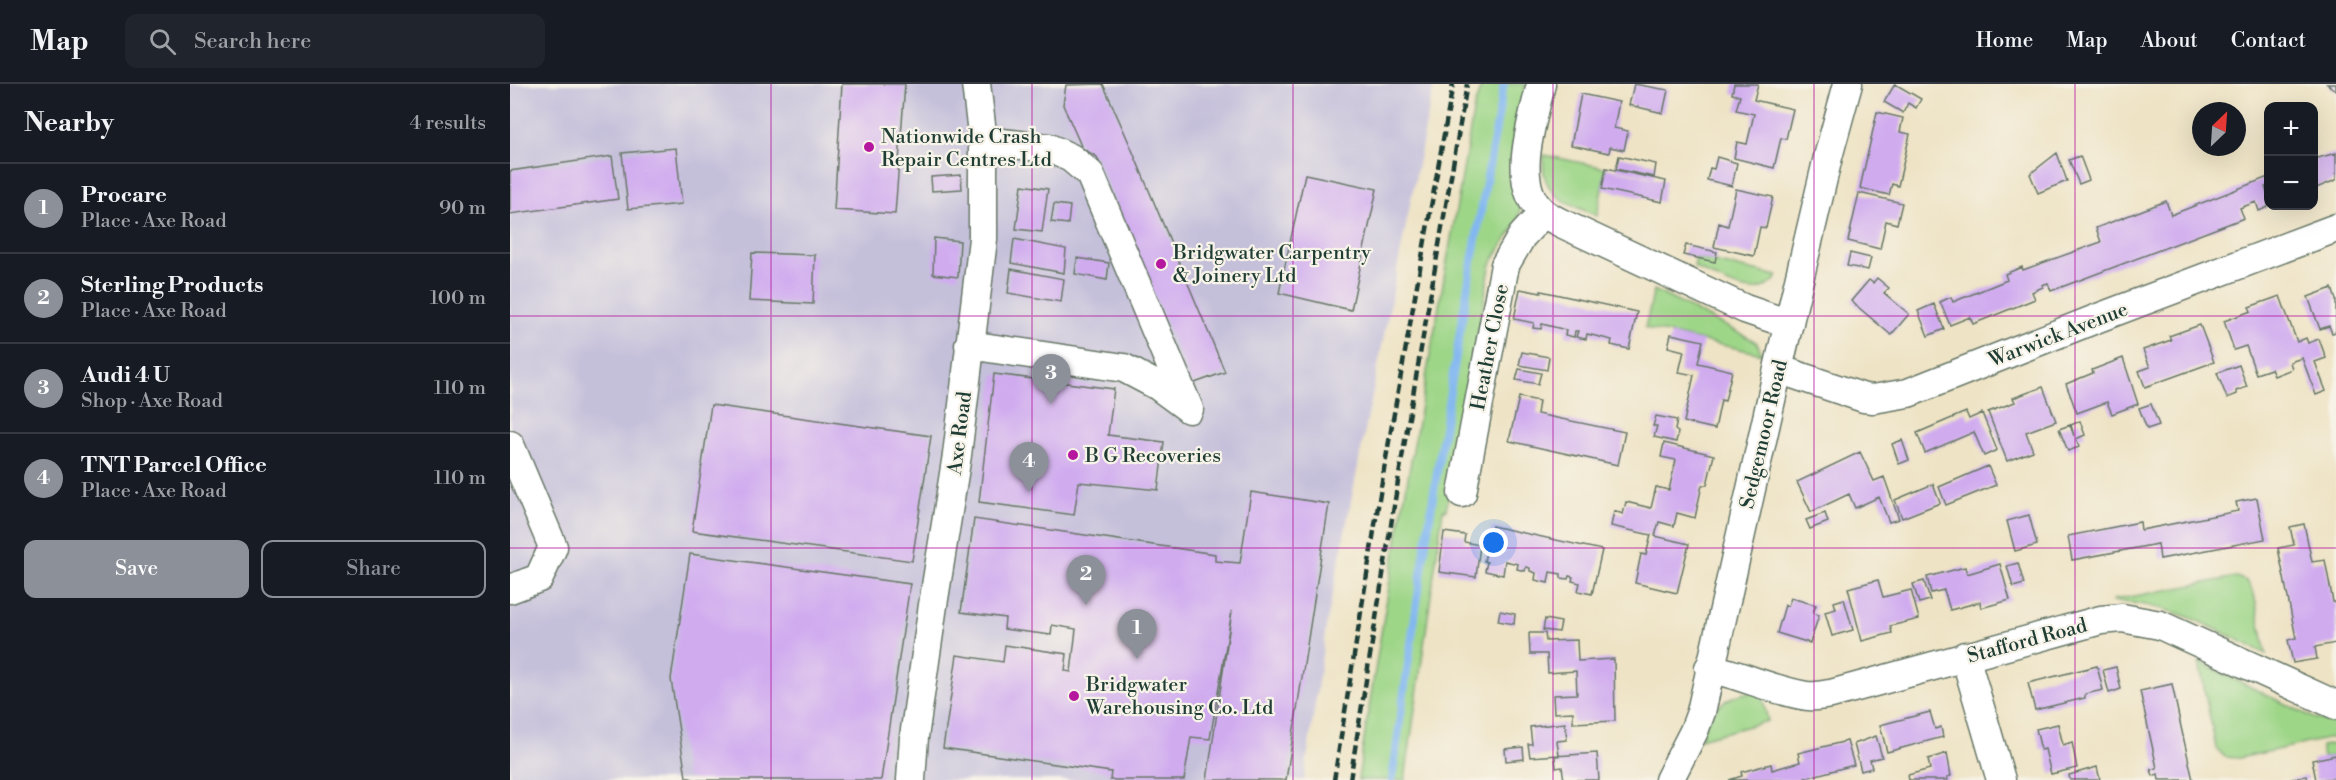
<!DOCTYPE html>
<meta charset="utf-8">
<style>
body{margin:0;font-family:"Libre Bodoni",serif;background:#20242c;color:#f1f3f6}
.controls{position:absolute;right:18px;top:18px;display:grid;overflow:hidden;border-radius:12px;box-shadow:0 6px 24px #0002}
.controls button{width:54px;height:54px;display:grid;place-items:center;padding:0;border:0;border-bottom:2px solid #363941;background:#171b24;color:#f1f3f6;font:30px sans-serif}
.compass{position:absolute;left:1682px;top:18px;width:54px;height:54px;border-radius:50%;background:#171b24;box-shadow:0 6px 24px #0002;rotate:25deg}
.you{position:absolute;left:984px;top:459px;width:21px;height:21px;margin:-15px;border:4px solid #fff;border-radius:50%;background:#1a73e8;box-shadow:0 0 0 9px #1a73e833}
.badge{display:grid;place-items:center;width:39px;height:39px;border-radius:50%;background:#8c9099;color:#fff;font-size:20px;font-weight:700}
.pin{position:absolute;translate:-50% -50px;filter:drop-shadow(0 2px 3px #0008)}
.pin::after{content:'';position:absolute;top:32px;width:21px;height:18px;background:inherit;clip-path:polygon(0 0,100% 0,50% 100%)}
.list{margin:0;padding:0;list-style:none}
h2{display:flex;justify-content:space-between;align-items:center;height:78px;margin:0;padding:0 24px;font-size:26px}
h2 small{font-size:20px;font-weight:400;color:#9ea1a6}
.list li{display:grid;grid-template-columns:39px 1fr auto;gap:18px;align-items:center;box-sizing:border-box;height:90px;padding:0 24px;border-top:2px solid #363941}
.list b{display:block;font-size:22px;white-space:nowrap}
.list p{margin:0;font-size:20px;white-space:nowrap;color:#9ea1a6}
.list em{font-size:20px;font-style:normal;color:#9ea1a6}
.actions{display:flex;gap:12px;padding:18px 24px}
.actions a{flex:1;padding:14px 0;border:2px solid #8c9099;border-radius:12px;text-align:center;font-size:21px;color:#8c9099}
.actions .main{background:#8c9099;color:#fff}
.icon{flex:none;width:33px;height:33px;fill:none;stroke:currentColor;stroke-width:2;stroke-linecap:round;stroke-linejoin:round}
.map{position:relative;flex:none;width:1826px;height:696px;overflow:hidden}
header{display:flex;align-items:center;gap:36px;box-sizing:border-box;height:84px;padding:0 30px;background:#171b24;border-bottom:2px solid #363941}
header strong{font-size:28px}
nav{display:flex;gap:33px;margin-inline-start:auto;font-size:21px}
.search{width:420px;height:54px;background:#20242c;display:flex;align-items:center;gap:15px;box-sizing:border-box;padding:0 21px;border-radius:12px;color:#9ea1a6;font-size:22px}
main{display:flex}
aside{flex:1;background:#171b24}
.map>svg:first-child{display:block}
.industrial{fill:#c5c0da}
.green{fill:#9ed688;stroke:#5e8a5e;stroke-width:1.5}
.lines{fill:none;stroke-linecap:round;stroke-linejoin:round}
.stream{stroke:#82b7f1;stroke-width:8}
.building{fill:#d0acef}
.minor-casing{stroke:#677767;stroke-width:31}
.minor{stroke:#fff;stroke-width:28}
.rail{stroke:#1f3d34;stroke-width:4.5;stroke-dasharray:9 4.5;stroke-linecap:butt}
.grid{fill:none;stroke:#b5179e;stroke-width:1.5;stroke-opacity:0.55}
.poi-dot{fill:#b5179e;stroke:#f7f3e8;stroke-width:2}
.labels{text-anchor:middle;stroke-width:4.5;stroke-linejoin:round;paint-order:stroke}
.poi-label{font-size:20px;fill:#1f3d34;stroke:#f7f3e8;text-anchor:start}
.street-label{font-size:20px;fill:#1f3d34;stroke:#f7f3e8}
</style>
<header>
<strong>Map</strong>
<div class="search"><svg class="icon" aria-label="search" viewBox="0 0 24 24"><circle cx="10" cy="10" r="6"/><path d="M15 15l6 6"/></svg>Search here</div>
<nav><a>Home</a><a>Map</a><a>About</a><a>Contact</a></nav>
</header>
<main>
<aside>
<h2>Nearby<small>4 results</small></h2>
<ul class="list">
<li><span class="badge">1</span><div><b>Procare</b><p>Place · Axe Road</p></div><em>90 m</em></li>
<li><span class="badge">2</span><div><b>Sterling Products</b><p>Place · Axe Road</p></div><em>100 m</em></li>
<li><span class="badge">3</span><div><b>Audi 4 U</b><p>Shop · Axe Road</p></div><em>110 m</em></li>
<li><span class="badge">4</span><div><b>TNT Parcel Office</b><p>Place · Axe Road</p></div><em>110 m</em></li>
</ul>
<div class="actions"><a class="main">Save</a><a>Share</a></div>
</aside>
<div class="map">
<svg width="1826" height="696" viewBox="0 0 1826 696">
<rect width="100%" height="100%" fill="#f7f3e8"/>
<filter id="ink" filterUnits="userSpaceOnUse"><feTurbulence type="fractalNoise" baseFrequency=".0167" numOctaves="2"/><feDisplacementMap in="SourceGraphic" scale="12" xChannelSelector="R" yChannelSelector="G"/><feConvolveMatrix kernelMatrix="1 2 1 2 8 2 1 2 1" color-interpolation-filters="sRGB"/></filter>
<filter id="wash" filterUnits="userSpaceOnUse"><feTurbulence type="fractalNoise" baseFrequency=".008" numOctaves="4" result="noise"/><feDisplacementMap in="SourceGraphic" scale="24" xChannelSelector="R" yChannelSelector="G"/><feGaussianBlur stdDeviation="1.35" result="paint"/><feColorMatrix in="noise" values="0 0 0 0 0 0 0 0 0 0 0 0 0 0 0 0 0 1.4 0 .05"/><feComposite in="paint" operator="in"/></filter>
<g filter="url(#wash)">
<rect width="100%" height="100%" fill="#eee3c5"/>
<path class="industrial" d="M 0,0 L 924,0 L 816,543 L 794,696 L 0,696 Z"/>
<path class="green" d="M 972,0 L 1016,0 C 1012,25 1002,52 1002,77 C 1001,93 1012,112 1010,127 C 1007,147 987,164 980,183 L 936,426 L 933,426 L 895,696 L 848,696 C 881,471 926,248 964,23 Z
M 1034,71 L 1096,84 L 1087,132 C 1057,118 1028,112 1034,71 Z
M 1186,174 L 1268,192 C 1246,222 1210,195 1184,183 Z
M 1144,206 L 1241,255 L 1247,259 L 1252,270 L 1135,244 Z
M 1726,493 L 1737,497 L 1744,510 L 1756,570 C 1706,545 1660,518 1603,518 L 1603,516 Z
M 1689,578 L 1804,634 L 1826,640 L 1826,653 L 1729,674 L 1715,673 L 1706,664 Z
M 1243,608 L 1252,612 L 1258,637 L 1190,655 C 1199,627 1213,611 1243,608 Z
M 1826,659 L 1826,671 L 1813,674 L 1811,662 Z"/>
<g class="lines">
<path class="stream" d="M 882,696 C 913,463 951,231 994,0"/>
</g>
<g id="blocks">
<path class="building" d="M 332,0 L 395,0 L 385,130 L 324,126 Z
M 593,0 L 620,61 L 715,288 L 682,300 L 587,73 L 572,64 L 553,21 L 556,1 Z
M 1124,0 L 1158,6 L 1153,29 L 1119,21 Z
M 1224,0 L 1248,0 L 1244,16 L 1283,25 L 1276,55 L 1271,54 L 1264,84 L 1224,74 L 1227,58 L 1237,60 L 1244,30 L 1226,26 L 1230,12 L 1222,10 Z
M 1385,0 L 1411,15 L 1406,24 L 1398,19 L 1393,29 L 1374,18 Z
M 1817,0 L 1826,0 L 1826,7 Z
M 1071,10 L 1109,18 L 1104,44 L 1118,47 L 1114,66 L 1100,63 L 1099,69 L 1061,61 Z
M 1367,28 L 1393,34 L 1390,48 L 1400,50 L 1388,102 L 1382,100 L 1379,111 L 1350,104 Z
M 1710,63 L 1722,63 L 1723,66 L 1713,70 Z
M 166,64 L 172,120 L 118,125 L 112,69 Z
M 1547,69 L 1557,97 L 1528,109 L 1520,90 Z
M 1826,69 L 1826,96 L 1804,105 L 1804,75 Z
M 102,72 L 108,115 L 0,130 L 0,87 Z
M 1109,72 L 1146,80 L 1144,93 L 1106,85 Z
M 1570,72 L 1579,96 L 1569,100 L 1559,76 Z
M 1207,73 L 1227,79 L 1222,102 L 1197,96 L 1200,84 L 1204,85 Z
M 1096,84 L 1156,97 L 1152,118 L 1092,105 Z
M 795,90 L 867,105 L 841,226 L 769,209 Z
M 451,91 L 452,105 L 422,107 L 421,93 Z
M 1758,93 L 1758,102 L 1755,103 L 1758,112 L 1758,123 L 1749,127 L 1746,118 L 1730,124 L 1734,134 L 1541,207 L 1538,199 L 1532,201 L 1533,203 L 1522,208 L 1525,215 L 1463,240 L 1460,233 L 1440,241 L 1430,218 L 1441,213 L 1443,218 L 1497,196 L 1495,190 L 1512,183 L 1513,186 L 1591,158 L 1586,144 L 1656,117 L 1661,131 Z
M 512,101 L 538,105 L 532,148 L 506,145 Z
M 1226,105 L 1263,113 L 1256,144 L 1250,143 L 1244,172 L 1204,163 L 1209,139 L 1218,142 Z
M 1349,109 L 1392,119 L 1387,140 L 1376,137 L 1370,165 L 1338,157 Z
M 544,120 L 560,122 L 558,140 L 541,138 Z
M 424,154 L 450,157 L 448,193 L 423,190 Z
M 504,155 L 556,165 L 554,189 L 501,179 Z
M 1176,161 L 1207,168 L 1205,178 L 1173,171 Z
M 242,169 L 305,171 L 303,220 L 239,217 Z
M 1340,169 L 1361,174 L 1358,186 L 1337,182 Z
M 567,174 L 599,179 L 597,196 L 565,190 Z
M 501,185 L 554,195 L 551,218 L 498,209 Z
M 1367,194 L 1379,204 L 1374,209 L 1399,230 L 1381,251 L 1341,217 L 1359,196 L 1363,199 Z
M 1822,204 L 1826,216 L 1826,248 L 1822,249 L 1819,242 L 1810,245 L 1798,213 Z
M 1010,205 L 1031,209 L 1031,207 L 1127,228 L 1119,265 L 1101,261 L 1102,256 L 1077,250 L 1076,255 L 1066,253 L 1068,247 L 1065,247 L 1064,253 L 1055,251 L 1056,246 L 1032,240 L 1031,245 L 1023,244 L 1024,239 L 1004,235 Z
M 1770,212 L 1787,258 L 1796,254 L 1798,259 L 1809,255 L 1816,274 L 1805,278 L 1816,307 L 1806,311 L 1792,274 L 1780,278 L 1782,285 L 1764,292 L 1761,285 L 1746,290 L 1736,262 L 1724,266 L 1714,237 L 1741,227 L 1739,223 Z
M 1424,220 L 1434,245 L 1418,252 L 1408,227 Z
M 1690,241 L 1704,278 L 1635,303 L 1629,287 L 1640,283 L 1633,266 L 1661,256 L 1659,252 Z
M 1161,250 L 1193,257 L 1188,279 L 1222,287 L 1215,317 L 1211,316 L 1205,345 L 1174,338 L 1184,291 L 1169,288 L 1174,267 L 1158,263 Z
M 1012,268 L 1039,273 L 1037,286 L 1009,281 Z
M 1613,274 L 1628,320 L 1602,330 L 1597,318 L 1567,329 L 1556,300 L 1583,289 L 1582,286 Z
M 1729,281 L 1737,303 L 1726,307 L 1727,310 L 1717,314 L 1707,289 Z
M 1009,285 L 1031,289 L 1028,300 L 1006,296 Z
M 484,290 L 604,305 L 598,351 L 654,358 L 648,406 L 569,398 L 564,431 L 469,418 Z
M 1533,303 L 1546,337 L 1516,348 L 1523,367 L 1497,377 L 1478,328 L 1505,318 L 1503,314 Z
M 1009,313 L 1029,317 L 1027,330 L 1115,348 L 1108,381 L 999,357 Z
M 1641,320 L 1649,341 L 1637,345 L 1629,324 Z
M 201,321 L 421,352 L 402,477 L 182,447 Z
M 1456,328 L 1459,335 L 1472,329 L 1487,366 L 1474,372 L 1464,348 L 1415,369 L 1407,349 Z
M 1146,332 L 1167,336 L 1165,346 L 1168,348 L 1166,358 L 1144,353 L 1147,342 L 1143,342 Z
M 1570,337 L 1575,351 L 1566,355 L 1569,363 L 1558,367 L 1549,345 L 1560,341 L 1564,352 L 1561,341 Z
M 1392,356 L 1399,376 L 1389,380 L 1382,360 Z
M 1154,359 L 1204,371 L 1197,401 L 1192,401 L 1185,434 L 1167,429 L 1164,442 L 1149,438 L 1145,452 L 1179,460 L 1167,509 L 1125,499 L 1131,470 L 1136,471 L 1141,451 L 1101,442 L 1104,427 L 1113,430 L 1116,418 L 1141,424 L 1146,403 L 1159,406 L 1166,376 L 1151,373 Z
M 1350,368 L 1364,397 L 1374,393 L 1389,435 L 1379,438 L 1369,413 L 1345,424 L 1339,410 L 1301,428 L 1287,398 Z
M 1478,382 L 1486,401 L 1436,421 L 1429,403 Z
M 1423,400 L 1430,419 L 1392,434 L 1385,416 Z
M 741,408 L 819,420 L 776,696 L 697,696 L 722,527 L 700,655 L 681,653 L 674,696 L 600,696 L 601,688 L 433,664 L 447,571 L 493,578 L 495,561 L 557,570 L 555,587 L 561,588 L 566,545 L 542,541 L 541,551 L 494,545 L 495,534 L 451,528 L 464,435 L 705,470 L 705,477 L 730,479 Z
M 1747,414 L 1755,455 L 1650,475 L 1648,460 L 1562,476 L 1558,452 L 1630,438 L 1631,446 L 1728,427 L 1726,418 Z
M 1315,429 L 1318,438 L 1300,445 L 1296,436 Z
M 1519,431 L 1527,461 L 1505,467 L 1497,437 Z
M 1794,440 L 1802,478 L 1815,476 L 1823,518 L 1825,518 L 1826,521 L 1826,559 L 1805,563 L 1807,575 L 1783,579 L 1778,556 L 1786,554 L 1768,464 L 1784,461 L 1780,443 Z
M 982,442 L 1092,466 L 1082,510 L 1068,507 L 1070,499 L 1062,497 L 1063,493 L 1059,492 L 1058,495 L 1051,494 L 1051,490 L 1040,488 L 1038,499 L 1025,496 L 1026,489 L 1020,487 L 1020,484 L 1016,483 L 1015,487 L 1007,485 L 1008,480 L 995,477 L 993,491 L 975,487 L 977,478 L 974,477 Z
M 934,448 L 955,451 L 954,458 L 970,461 L 966,493 L 929,488 Z
M 180,470 L 400,500 L 371,696 L 187,696 L 176,693 L 161,595 Z
M 1508,479 L 1514,500 L 1503,503 L 1497,482 Z
M 1490,480 L 1500,516 L 1471,524 L 1470,518 L 1440,526 L 1434,506 L 1421,509 L 1417,493 L 1455,483 L 1457,490 Z
M 1368,496 L 1373,513 L 1401,506 L 1409,535 L 1380,542 L 1382,549 L 1352,557 L 1338,504 Z
M 1414,497 L 1420,516 L 1409,519 L 1403,500 Z
M 1281,514 L 1306,521 L 1303,529 L 1309,531 L 1300,559 L 1267,549 L 1275,521 L 1278,522 Z
M 1334,515 L 1343,546 L 1322,552 L 1315,528 L 1326,525 L 1324,518 Z
M 990,527 L 1005,530 L 1004,540 L 988,537 Z
M 1035,535 L 1051,538 L 1049,548 L 1033,546 Z
M 1019,549 L 1035,549 L 1036,557 L 1067,556 L 1068,577 L 1104,575 L 1105,637 L 1063,639 L 1063,628 L 1044,629 L 1043,611 L 1067,610 L 1066,587 L 1038,589 L 1037,570 L 1020,570 Z
M 1587,582 L 1593,606 L 1575,610 L 1575,614 L 1525,626 L 1518,599 Z
M 1606,583 L 1611,605 L 1599,609 L 1593,586 Z
M 1662,600 L 1671,643 L 1683,696 L 1649,696 L 1648,690 L 1643,692 L 1641,685 L 1647,684 L 1630,607 Z
M 1420,628 L 1425,645 L 1431,643 L 1433,653 L 1377,668 L 1370,641 Z
M 1055,639 L 1057,656 L 1047,657 L 1049,671 L 1020,673 L 1018,660 L 1022,660 L 1020,643 Z
M 1548,640 L 1553,661 L 1562,658 L 1567,684 L 1541,690 L 1535,665 L 1531,666 L 1526,645 Z
M 1366,652 L 1372,673 L 1360,676 L 1362,684 L 1351,687 L 1344,660 Z
M 1337,657 L 1344,681 L 1295,694 L 1295,696 L 1219,696 L 1232,692 L 1231,688 L 1261,680 L 1262,686 L 1290,678 L 1288,669 Z
M 1013,663 L 1014,675 L 996,677 L 995,665 Z
M 1087,669 L 1089,696 L 1054,696 L 1052,683 L 1046,684 L 1045,672 Z
M 1437,669 L 1441,692 L 1437,693 L 1438,696 L 1399,696 L 1398,691 L 1420,685 L 1418,675 Z
M 1826,671 L 1826,694 L 1806,696 L 1802,676 Z
M 1587,683 L 1590,696 L 1560,696 L 1559,691 Z
M 1797,692 L 1798,696 L 1781,696 L 1781,695 Z"/>
</g>
</g>
<g filter="url(#ink)">
<use href="#blocks" fill-opacity="0" stroke="#677767" stroke-width="1.5"/>
<g class="lines">
<g class="minor-casing">
<path id="minor" d="M 1031,0 C 1023,36 999,102 1034,129 C 1039,133 1045,136 1051,139 L 1235,225 L 1279,240
M 473,57 L 539,64 L 561,74 L 580,90 L 679,325
M 459,261 L 614,284 L 648,302 L 678,324
M 1268,285 L 1354,314 L 1363,315 L 1398,309 L 1588,234 L 1826,144
M 0,361 L 43,463 L 29,494 L 0,505
M 952,409 L 995,181 L 1012,152 L 1033,129
M 1455,572 L 1491,696
M 1199,584 C 1232,591 1264,607 1297,612 C 1304,613 1313,611 1321,610 L 1551,547 L 1591,536 L 1612,534 L 1650,541 L 1826,621
M 401,696 L 404,653 L 423,521 L 447,371 L 473,155 L 473,57 L 466,0
M 1159,696 L 1184,647 L 1191,628 L 1268,285 L 1318,73 L 1338,0"/>
</g>
<use href="#minor" class="minor"/>
<path class="rail" d="M 824,696 L 873,391 L 943,0
M 840,696 L 889,391 L 957,0"/>
</g>
</g>
<path class="grid" d="M 261,0 L 261,696M 522,0 L 522,696M 783,0 L 783,696M 1043,0 L 1043,696M 1304,0 L 1304,696M 1565,0 L 1565,696M 0,232 L 1826,232M 0,464 L 1826,464"/>
<g class="poi-dot">
<circle cx="359" cy="63" r="6"/>
<circle cx="651" cy="180" r="6"/>
<circle cx="563" cy="371" r="6"/>
<circle cx="564" cy="612" r="6"/>
</g>
<g class="labels">
<g class="poi-label">
<text x="371" y="59">Nationwide Crash<tspan x="371" dy="23">Repair Centres Ltd</tspan></text>
<text x="663" y="175">Bridgwater Carpentry<tspan x="663" dy="23">&amp; Joinery Ltd</tspan></text>
<text x="575" y="378">B G Recoveries</text>
<text x="576" y="607">Bridgwater<tspan x="576" dy="23">Warehousing Co. Ltd</tspan></text>
</g>
<g class="street-label">
<text transform="translate(1548 250) rotate(-21)" y="7">Warwick Avenue</text>
<text transform="translate(979 263) rotate(-79)" y="7">Heather Close</text>
<text transform="translate(449 349) rotate(-83)" y="7">Axe Road</text>
<text transform="translate(1253 350) rotate(-77)" y="7">Sedgemoor Road</text>
<text transform="translate(1517 556) rotate(-15)" y="7">Stafford Road</text>
</g>
</g>
</svg>
<div class="controls">
<button>+</button>
<button>−</button>
</div>
<svg class="compass" viewBox="-18 -18 36 36"><path d="M0-13l5 13h-10z" fill="#e53935"/><path d="M0 13l5-13h-10z" fill="#9ea1a6"/></svg>
<div class="you"></div>
<div class="pin badge" style="left:627px;top:575px">1</div>
<div class="pin badge" style="left:576px;top:521px">2</div>
<div class="pin badge" style="left:541px;top:320px">3</div>
<div class="pin badge" style="left:519px;top:408px">4</div>
</div>
</main>
